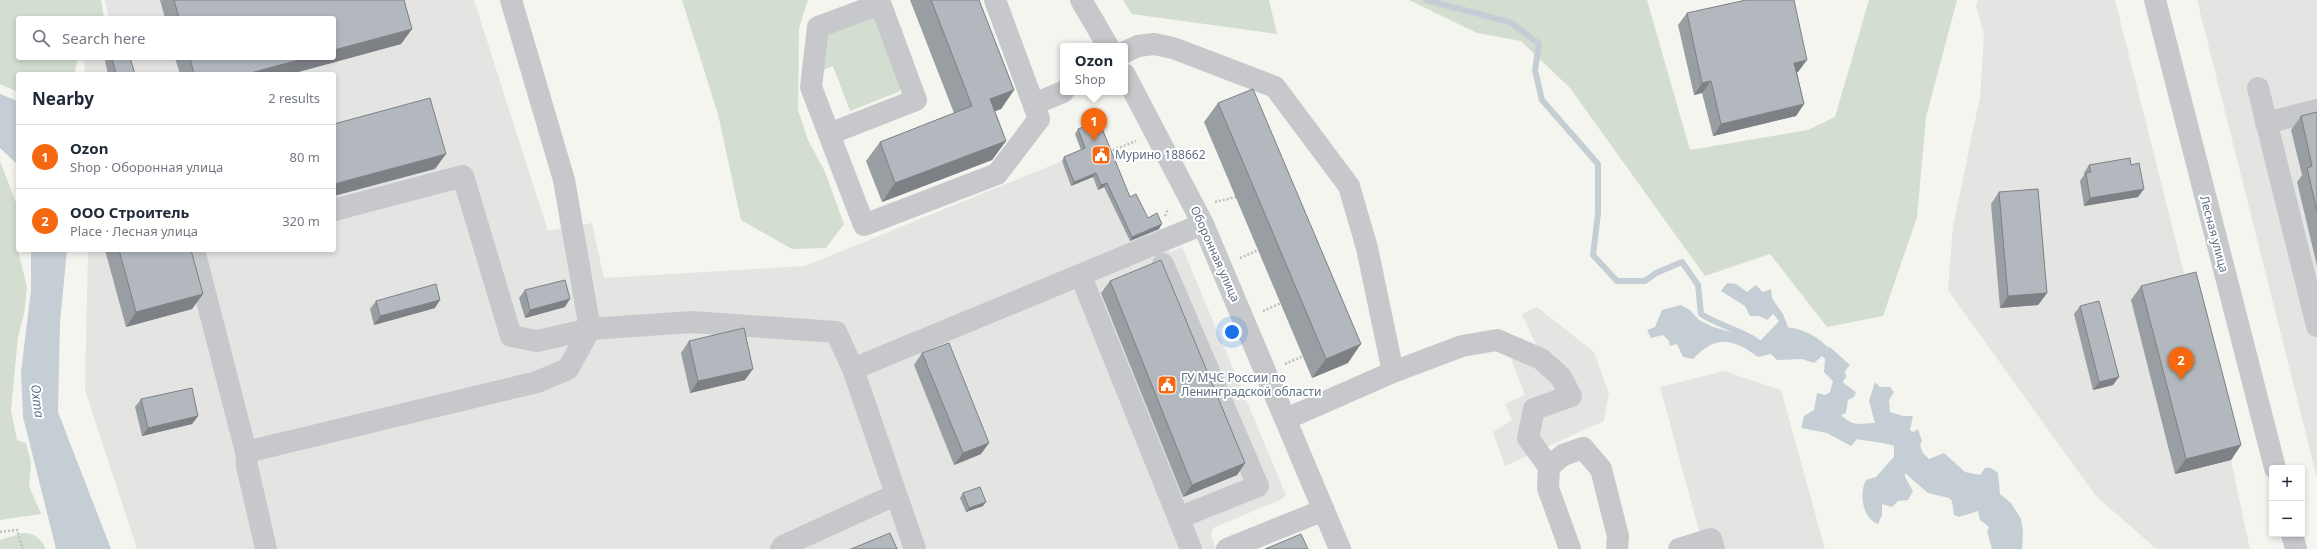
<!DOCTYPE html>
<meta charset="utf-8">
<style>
body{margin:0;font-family:"Noto Sans",sans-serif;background:#f6f6f7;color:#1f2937}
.controls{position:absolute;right:12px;bottom:12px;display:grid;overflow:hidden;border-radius:4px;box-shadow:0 2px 6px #0003}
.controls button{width:36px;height:36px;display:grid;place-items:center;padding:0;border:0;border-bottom:1px solid #e0e1e3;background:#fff;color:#1f2937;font:20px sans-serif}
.you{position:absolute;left:1232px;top:332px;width:14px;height:14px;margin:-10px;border:3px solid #fff;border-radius:50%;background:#1a73e8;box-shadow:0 0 0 6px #1a73e833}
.badge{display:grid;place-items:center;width:26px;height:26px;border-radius:50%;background:#f6680f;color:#fff;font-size:13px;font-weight:700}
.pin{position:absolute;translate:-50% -33px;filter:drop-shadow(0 1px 2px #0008)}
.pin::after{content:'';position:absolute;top:21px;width:14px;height:12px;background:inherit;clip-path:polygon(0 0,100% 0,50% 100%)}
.popup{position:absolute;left:1060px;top:43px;width:68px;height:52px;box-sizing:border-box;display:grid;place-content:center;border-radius:4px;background:#fff;filter:drop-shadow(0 1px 3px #0005);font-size:13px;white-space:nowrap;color:#747a83}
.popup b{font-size:15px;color:#1f2937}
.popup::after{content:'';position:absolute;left:50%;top:100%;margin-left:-8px;border:8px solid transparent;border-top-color:#fff}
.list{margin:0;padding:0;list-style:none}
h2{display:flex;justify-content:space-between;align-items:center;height:52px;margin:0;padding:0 16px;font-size:17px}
h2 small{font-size:13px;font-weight:400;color:#747a83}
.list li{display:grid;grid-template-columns:26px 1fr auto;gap:12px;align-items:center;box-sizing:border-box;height:64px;padding:0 16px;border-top:1px solid #e0e1e3}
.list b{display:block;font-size:15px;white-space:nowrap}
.list p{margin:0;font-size:13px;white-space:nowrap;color:#747a83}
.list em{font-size:13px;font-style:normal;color:#747a83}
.icon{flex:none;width:22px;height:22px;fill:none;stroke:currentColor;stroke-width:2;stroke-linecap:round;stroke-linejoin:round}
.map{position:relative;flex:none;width:2317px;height:549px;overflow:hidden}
.search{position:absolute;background:#fff;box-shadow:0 2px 6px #0003;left:16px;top:16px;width:320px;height:44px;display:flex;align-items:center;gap:10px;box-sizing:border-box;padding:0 14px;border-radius:4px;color:#747a83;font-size:15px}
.panel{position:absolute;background:#fff;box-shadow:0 2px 6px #0003;left:16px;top:72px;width:320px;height:180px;border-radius:4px}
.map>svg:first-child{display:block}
.built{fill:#e4e5e3}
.green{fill:#d3ddd0}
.water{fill:#c5ced4}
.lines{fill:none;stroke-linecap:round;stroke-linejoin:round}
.stream{stroke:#c5ced4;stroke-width:6}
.path{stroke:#bec0c2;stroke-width:2.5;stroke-dasharray:2 2;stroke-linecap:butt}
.minor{stroke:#c6c8cc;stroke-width:22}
.wall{fill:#999ea3}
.shaded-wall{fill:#7d8185}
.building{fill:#b2b8be;stroke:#7d8185}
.labels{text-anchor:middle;stroke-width:4;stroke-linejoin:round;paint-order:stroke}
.poi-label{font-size:12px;fill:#606f84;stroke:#fff;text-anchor:start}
.street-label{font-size:12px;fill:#606f84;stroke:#fff}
.water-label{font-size:13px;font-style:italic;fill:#607889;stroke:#fff}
</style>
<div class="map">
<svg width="2317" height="549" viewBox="0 0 2317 549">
<rect width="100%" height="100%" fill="#f4f5ef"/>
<path class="built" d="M 105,0 L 474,0 L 548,231 L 592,223 L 604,278 L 805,266 L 1062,161 L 1072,186 L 1093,177 L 1119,181 L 1133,198 L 1144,222 L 1154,217 L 1170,252 L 1182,247 L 1286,495 L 1280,500 L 1213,528 L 1211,535 L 1216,549 L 137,549 L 85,390 L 88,250 L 334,250 L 334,74 L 85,74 L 84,59 L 334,58 L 334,18 L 109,18 Z
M 1978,0 L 2115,0 L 2231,460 L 2250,549 L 2159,549 L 2154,547 L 2095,495 L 1948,290 L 1953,226 L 1980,97 L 1984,36 L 1976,6 Z
M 2197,0 L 2317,0 L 2317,478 Z
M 1537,307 L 1594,352 L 1609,393 L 1604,421 L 1505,466 L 1493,432 L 1512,420 L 1505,404 L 1525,395 L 1511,359 L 1538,349 L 1522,314 Z
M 1724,371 L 1781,390 L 1825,549 L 1704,549 L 1660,387 Z"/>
<path class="green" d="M 0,0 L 101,0 L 104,18 L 18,18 L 18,58 L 78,58 L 74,74 L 18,74 L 18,92 L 0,84 Z
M 682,0 L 808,0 L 799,28 L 798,110 L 808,140 L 825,172 L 844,224 L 826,248 L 792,249 L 741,220 L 718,114 Z
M 1123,0 L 1269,0 L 1277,34 L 1132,14 Z
M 1409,0 L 1647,0 L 1690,150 L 1808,130 L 1835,117 L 1869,0 L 1957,0 L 1926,117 L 1917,217 L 1883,316 L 1827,327 L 1770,254 L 1705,276 L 1570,88 L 1521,41 L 1477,33 Z
M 874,17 L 903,88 L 898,92 L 850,111 L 833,66 L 815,74 L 823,35 Z
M 0,161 L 18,208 L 18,250 L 27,287 L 24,314 L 18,337 L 11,411 L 17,440 L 26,443 L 31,462 L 29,486 L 41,514 L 0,520 Z
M 23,533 C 35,533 40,538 46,549 L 0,549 L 0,540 Z"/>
<path class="water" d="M 0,94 L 18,101 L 18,165 L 0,148 Z
M 31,250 L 67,250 L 60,322 L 58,412 L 111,549 L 56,549 L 23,417 L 21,372 L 31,290 Z
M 1727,283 L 1736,284 L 1747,292 L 1756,285 L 1763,292 L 1771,289 L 1772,298 L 1783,314 L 1790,332 L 1831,348 L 1850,365 L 1838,379 L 1856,392 L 1854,397 L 1848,400 L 1846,413 L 1841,415 C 1855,428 1859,423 1875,423 L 1869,401 L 1875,382 L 1880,387 L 1890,387 L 1894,392 L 1889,400 L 1890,412 L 1903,416 L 1913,416 L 1910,430 L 1913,432 L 1918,429 L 1922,441 L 1920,445 L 1923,453 L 1929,459 L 1944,453 L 1965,472 L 1980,475 L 1985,468 L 1991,468 L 1998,473 L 2000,494 L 2011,503 L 2021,519 L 2023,532 L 2022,549 L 1992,549 L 1987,531 L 1989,527 L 1980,520 L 1978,511 L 1959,517 L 1954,515 L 1952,501 L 1949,498 L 1928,493 L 1905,473 L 1905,477 L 1913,491 L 1908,500 L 1898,501 L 1892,507 L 1882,504 L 1882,515 L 1878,524 C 1862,518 1859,493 1866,480 L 1876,477 L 1890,461 L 1894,457 L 1894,446 C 1888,443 1866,441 1857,439 L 1851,446 L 1827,433 L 1801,428 L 1804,416 L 1814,410 L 1817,393 L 1825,395 L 1830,392 L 1833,381 L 1824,372 L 1825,359 L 1822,356 L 1814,363 L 1802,359 L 1777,360 L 1771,354 L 1758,357 C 1732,338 1716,335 1693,359 L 1683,357 L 1677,344 L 1670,346 L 1669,341 L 1663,335 L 1651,338 L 1647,330 L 1655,327 L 1662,310 L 1681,305 L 1690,310 L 1699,320 L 1713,327 L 1761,340 L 1779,321 L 1773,314 L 1767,320 L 1759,316 L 1750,316 L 1745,306 L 1721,291 Z"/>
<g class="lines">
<path class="stream" d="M 1426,0 L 1510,22 L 1539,44 L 1535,70 L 1542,100 L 1598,164 L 1598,214 L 1593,255 L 1617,281 L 1645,281 L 1656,273 L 1682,262 L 1698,285 L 1701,314 C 1718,325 1737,329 1755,340
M 1781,331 C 1795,328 1814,338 1824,348
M 1837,386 L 1843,376 L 1840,367"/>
<path class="path" d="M 1109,152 L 1136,141
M 1215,202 L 1236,197
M 1165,216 L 1168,209
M 1240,258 L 1258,250
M 1263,311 L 1281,303
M 1285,364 L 1303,356
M 0,532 L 17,530 L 23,549"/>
<path class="minor" d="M 879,0 L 916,100 L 829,134 L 864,225 L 997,174 L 1039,119 L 995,0
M 1081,0 L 1108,46
M 2155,0 L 2275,468
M 1125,52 L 1138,46 L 1154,44 L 1173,48 L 1275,87 L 1349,186 L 1367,248 L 1393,372
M 1125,75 L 1203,224 L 1340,549
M 2258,88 L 2317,326
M 1034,104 L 1063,92
M 2266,123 L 2317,110
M 829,134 L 811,87 L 818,27 L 880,4
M 334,210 L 463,176 L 511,336 L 537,341 L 590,329 L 692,322 L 836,332 L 853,369 L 1203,224
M 194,250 L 246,452
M 1163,264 L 1258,486 L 1178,518
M 1081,276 L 1191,549
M 853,369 L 915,549
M 1286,419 L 1393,372 L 1462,346 L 1497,340 L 1541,359 L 1561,377 L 1571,396 L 1534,409 L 1528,438 L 1549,467
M 2292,534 L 2296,549
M 266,549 L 247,466 L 246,452 L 537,382 L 568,369 L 590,329 L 564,180 L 511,0
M 781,549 L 783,546 L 895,495
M 1227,549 L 1324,510
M 1570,549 L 1548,488 L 1549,467 L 1563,455 L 1583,448 L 1601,469 L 1618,536 L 1617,549
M 1679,549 L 1711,539 L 1714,549"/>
</g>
<path class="wall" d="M 160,0 L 404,0 L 412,29 L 401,44 L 291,74 L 180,74 L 175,58 L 334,58 L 334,18 L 165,18 Z
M 910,0 L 979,0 L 1014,90 L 1001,109 L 995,111 L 1006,141 L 992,160 L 882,202 L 866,161 L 880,142 L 954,113 Z
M 1687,13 L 1798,72 L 1797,72 L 1804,104 L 1796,116 L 1713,136 L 1702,93 L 1694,95 L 1678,25 Z
M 107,58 L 130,58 L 135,74 L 108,74 L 105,61 Z
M 1218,103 L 1348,363 L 1312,378 L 1204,122 Z
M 2317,112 L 2317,266 L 2297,182 L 2302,175 L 2291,130 L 2301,116 Z
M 1078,129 L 1130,197 L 1148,218 L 1159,229 L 1130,241 L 1104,187 L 1098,190 L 1093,177 L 1071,186 L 1062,161 L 1064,157 L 1081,150 L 1075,134 Z
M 2089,165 L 2138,197 L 2084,206 L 2080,181 L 2084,175 L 2084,173 Z
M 1999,192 L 2047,293 L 2038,305 L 2000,308 L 1991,204 Z
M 105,250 L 191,250 L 203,294 L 192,309 L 126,327 Z
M 1110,281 L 1245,463 L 1237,475 L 1183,497 L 1101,293 Z
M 2141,286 L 2241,445 L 2231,460 L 2175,474 L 2131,300 Z
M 525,290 L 565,307 L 525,318 L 519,298 Z
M 376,301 L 435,308 L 374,325 L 370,309 Z
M 2080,306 L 2113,385 L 2093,390 L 2074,314 Z
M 689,341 L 745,380 L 690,393 L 681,353 Z
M 922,353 L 981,454 L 954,465 L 914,365 Z
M 141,399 L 198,416 L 192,424 L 142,436 L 135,407 Z
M 963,493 L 983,506 L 966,512 L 960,498 Z"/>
<path class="shaded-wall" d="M 412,29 L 401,44 L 291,74 L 247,74 L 306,58 L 334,58 L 334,50 Z
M 1807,60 L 1798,72 L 1786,74 L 1794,63 Z
M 1711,81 L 1702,93 L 1694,95 L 1702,83 Z
M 1014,90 L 1001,109 L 977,118 L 990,99 Z
M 1804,104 L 1796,116 L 1713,136 L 1721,124 Z
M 1006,141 L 992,160 L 882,202 L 895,183 Z
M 446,154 L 435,169 L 334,196 L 334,184 Z
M 1096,173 L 1093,177 L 1071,186 L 1074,182 Z
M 1107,183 L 1104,187 L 1098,190 L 1101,185 Z
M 2144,189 L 2138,197 L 2084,206 L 2090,198 Z
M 1162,224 L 1159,229 L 1130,241 L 1132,237 Z
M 2047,293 L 2038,305 L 2000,308 L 2008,296 Z
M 203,294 L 192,309 L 126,327 L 136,312 Z
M 570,299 L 565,307 L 525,318 L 530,310 Z
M 440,300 L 435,308 L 374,325 L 380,316 Z
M 1361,344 L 1348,363 L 1312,378 L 1326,359 Z
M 753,369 L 745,380 L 690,393 L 698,381 Z
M 2119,377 L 2113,385 L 2093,390 L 2099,382 Z
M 198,416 L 192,424 L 142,436 L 148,428 Z
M 989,443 L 981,454 L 954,465 L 963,453 Z
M 2241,445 L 2231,460 L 2175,474 L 2186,459 Z
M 1245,463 L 1237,475 L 1183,497 L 1192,485 Z
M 986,502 L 983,506 L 966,512 L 969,508 Z"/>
<path class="building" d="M 174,0 L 404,0 L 412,29 L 334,50 L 334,18 L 179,18 Z
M 931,0 L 979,0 L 1014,90 L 990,99 L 1006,141 L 895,183 L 880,142 L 972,106 Z
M 1746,0 L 1794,0 L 1807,60 L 1794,63 L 1804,104 L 1721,124 L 1711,81 L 1702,83 L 1687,13 Z
M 112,58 L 130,58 L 135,74 L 116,74 Z
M 190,58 L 306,58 L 247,74 L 194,74 Z
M 1253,89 L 1361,344 L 1326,359 L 1218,103 Z
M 430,98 L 446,154 L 334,184 L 334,124 Z
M 2317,112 L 2317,211 L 2307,168 L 2312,166 L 2301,116 Z
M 1099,121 L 1130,197 L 1136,194 L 1148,218 L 1157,213 L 1162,224 L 1132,237 L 1107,183 L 1101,185 L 1096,173 L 1074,182 L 1064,157 L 1085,148 L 1078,129 Z
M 2130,158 L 2131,165 L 2139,163 L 2144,189 L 2090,198 L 2086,173 L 2091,172 L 2089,165 Z
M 2038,189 L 2047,293 L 2008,296 L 1999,192 Z
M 119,250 L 191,250 L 203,294 L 136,312 Z
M 1161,260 L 1245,463 L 1192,485 L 1110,281 Z
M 2196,272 L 2241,445 L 2186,459 L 2141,286 Z
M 565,280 L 570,299 L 530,310 L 525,290 Z
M 436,284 L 440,300 L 380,316 L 376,301 Z
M 2099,301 L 2119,377 L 2099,382 L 2080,306 Z
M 744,328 L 753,369 L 698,381 L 689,341 Z
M 949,343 L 989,443 L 963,453 L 922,353 Z
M 192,388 L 198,416 L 148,428 L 141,399 Z
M 980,487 L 986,502 L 969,508 L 963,493 Z
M 890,533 L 897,549 L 851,549 Z
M 1301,534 L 1308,549 L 1265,549 Z"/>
<defs>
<g id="civic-square" transform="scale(1)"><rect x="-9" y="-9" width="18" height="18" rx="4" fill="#f6680f" stroke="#fff"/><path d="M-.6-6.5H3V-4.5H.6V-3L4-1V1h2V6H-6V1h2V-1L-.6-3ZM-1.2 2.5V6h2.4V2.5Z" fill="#fff"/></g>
</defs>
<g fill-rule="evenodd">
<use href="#civic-square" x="1101" y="155"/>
<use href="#civic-square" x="1167" y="385"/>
</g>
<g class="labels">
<g class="poi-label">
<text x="1115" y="159">Мурино 188662</text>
<text x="1181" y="382">ГУ МЧС России по<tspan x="1181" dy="14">Ленинградской области</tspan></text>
</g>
<g class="street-label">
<text transform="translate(2214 234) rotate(75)" y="4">Лесная улица</text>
<text transform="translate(1215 254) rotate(66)" y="4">Оборонная улица</text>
</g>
<g class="water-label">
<text transform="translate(38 401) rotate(83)" y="5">Охта</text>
</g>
</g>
</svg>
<div class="controls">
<button>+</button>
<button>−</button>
</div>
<div class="you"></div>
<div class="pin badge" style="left:1094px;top:141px">1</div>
<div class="popup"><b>Ozon</b>Shop</div>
<div class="pin badge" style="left:2181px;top:380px">2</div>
<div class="search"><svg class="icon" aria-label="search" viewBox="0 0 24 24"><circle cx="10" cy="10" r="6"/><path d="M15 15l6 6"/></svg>Search here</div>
<section class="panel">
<h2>Nearby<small>2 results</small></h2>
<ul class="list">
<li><span class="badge">1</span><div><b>Ozon</b><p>Shop · Оборонная улица</p></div><em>80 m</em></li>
<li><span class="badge">2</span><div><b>ООО Строитель</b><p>Place · Лесная улица</p></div><em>320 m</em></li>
</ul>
</section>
</div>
